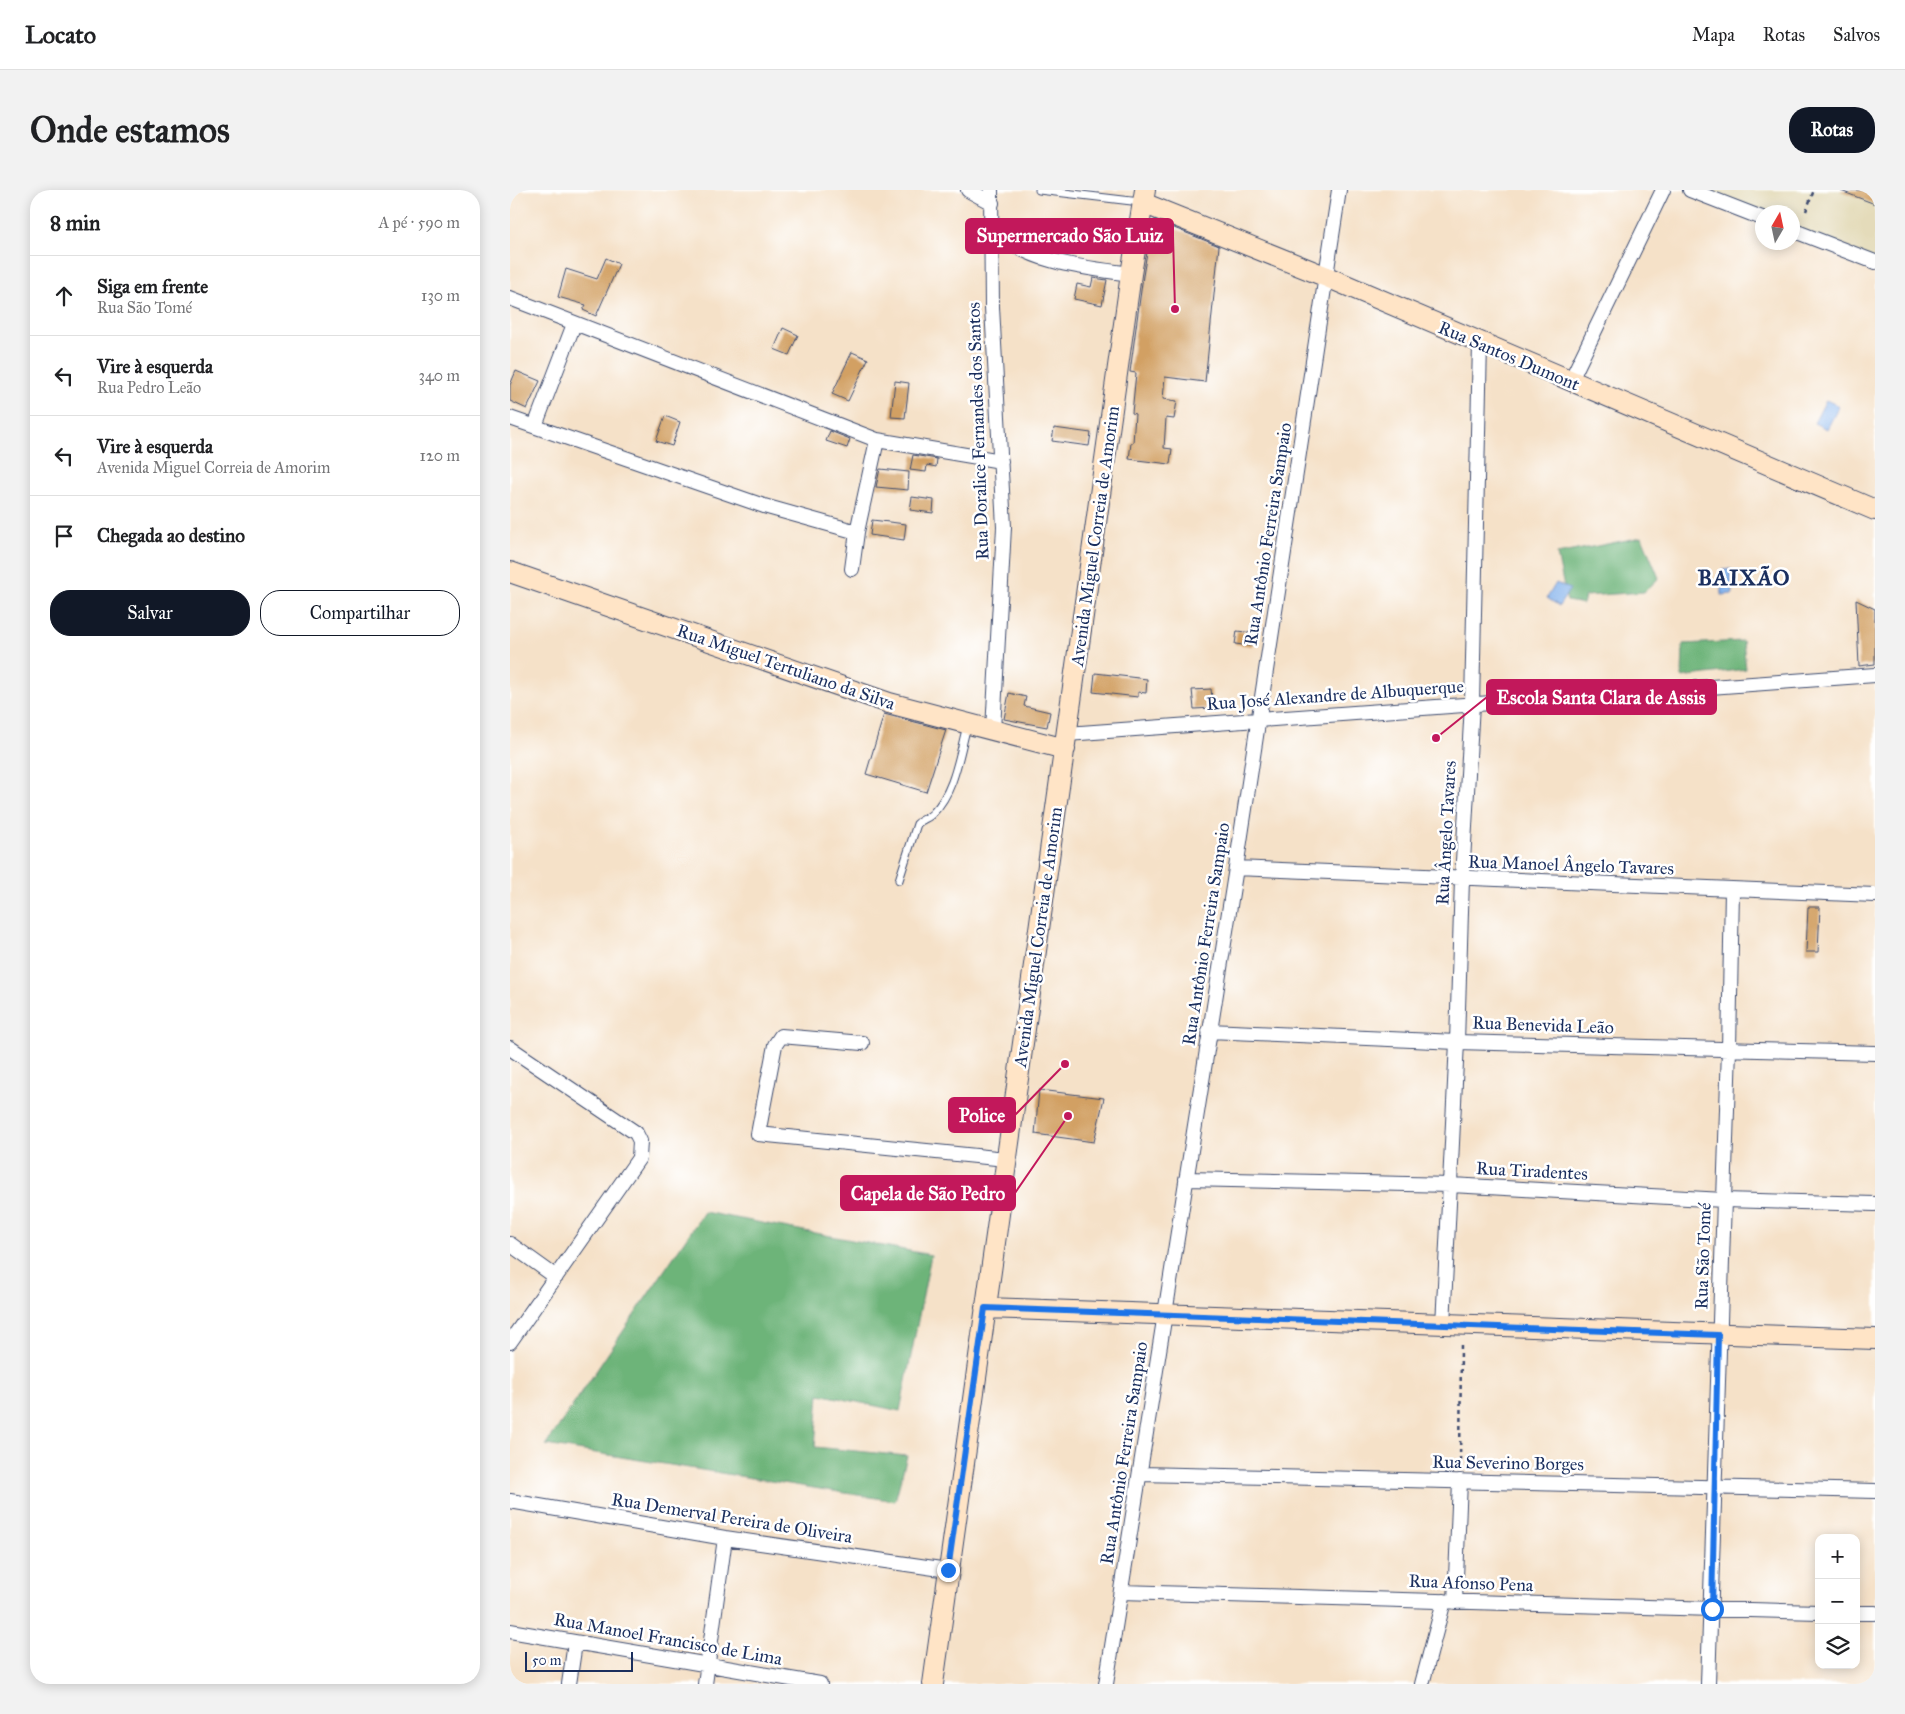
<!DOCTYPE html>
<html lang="pt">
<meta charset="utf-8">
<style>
body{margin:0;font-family:"IM FELL Great Primer",serif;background:#f2f2f2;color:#202124}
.controls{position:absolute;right:15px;bottom:15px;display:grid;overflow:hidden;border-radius:10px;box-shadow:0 2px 12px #0003}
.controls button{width:45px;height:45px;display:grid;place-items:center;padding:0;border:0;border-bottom:1px solid #e0e0e0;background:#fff;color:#202124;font:25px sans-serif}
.compass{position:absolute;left:1245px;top:15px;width:45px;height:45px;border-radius:50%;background:#fff;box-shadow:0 2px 12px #0003;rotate:9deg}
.scale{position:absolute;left:15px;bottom:12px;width:108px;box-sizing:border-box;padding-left:5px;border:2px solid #1b2f5e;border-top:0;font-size:14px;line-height:18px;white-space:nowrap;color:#1b2f5e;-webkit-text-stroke:4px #fff;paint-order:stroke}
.stop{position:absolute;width:15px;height:15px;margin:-11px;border:4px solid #1a73e8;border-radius:50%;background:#fff}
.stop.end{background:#1a73e8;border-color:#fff;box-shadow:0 1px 5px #0008}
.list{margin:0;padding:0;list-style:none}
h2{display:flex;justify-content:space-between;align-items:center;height:65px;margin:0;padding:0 20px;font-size:21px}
h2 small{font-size:16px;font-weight:400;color:#757577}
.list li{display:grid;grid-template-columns:32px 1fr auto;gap:15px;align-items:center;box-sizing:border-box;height:80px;padding:0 20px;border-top:1px solid #e0e0e0}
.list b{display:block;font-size:19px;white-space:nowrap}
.list p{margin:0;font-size:16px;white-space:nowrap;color:#757577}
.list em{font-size:16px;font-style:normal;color:#757577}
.actions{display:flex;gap:10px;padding:15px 20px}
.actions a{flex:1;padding:11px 0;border:1px solid #111827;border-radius:20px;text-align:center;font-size:18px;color:#111827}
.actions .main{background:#111827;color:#fff}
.icon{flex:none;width:28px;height:28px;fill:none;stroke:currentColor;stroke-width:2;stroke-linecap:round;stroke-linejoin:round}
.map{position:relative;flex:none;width:1365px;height:1494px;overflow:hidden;border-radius:20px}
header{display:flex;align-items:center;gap:30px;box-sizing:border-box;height:70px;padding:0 25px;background:#fff;border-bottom:1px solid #e0e0e0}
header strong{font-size:24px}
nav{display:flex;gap:28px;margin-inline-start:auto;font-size:18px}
.intro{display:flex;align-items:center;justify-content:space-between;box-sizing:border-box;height:120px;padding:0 30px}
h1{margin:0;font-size:35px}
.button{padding:12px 22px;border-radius:20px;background:#111827;color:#fff;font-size:18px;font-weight:700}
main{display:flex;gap:30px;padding:0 30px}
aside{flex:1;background:#fff;border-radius:20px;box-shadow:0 2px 12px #0003}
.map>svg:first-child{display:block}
.built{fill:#e4dbba}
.forest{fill:#6db479;stroke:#44726c}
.water{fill:#7fafea;stroke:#4d6fa4}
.building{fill:#d2a063}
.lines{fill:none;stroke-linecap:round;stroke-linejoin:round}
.lane-casing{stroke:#3c4a6e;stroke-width:9}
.street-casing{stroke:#3c4a6e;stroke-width:16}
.secondary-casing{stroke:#3c4a6e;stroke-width:22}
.path{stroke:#3c4a6e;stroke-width:2.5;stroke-dasharray:4 4;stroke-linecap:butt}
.lane{stroke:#fff;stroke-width:7}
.street{stroke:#fff;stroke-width:14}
.secondary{stroke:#ffe4c6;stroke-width:20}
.route{stroke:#1a73e8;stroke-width:6}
.labels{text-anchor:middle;stroke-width:5;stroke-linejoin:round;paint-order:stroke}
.street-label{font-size:18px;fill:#1b2f5e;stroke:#fff}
.district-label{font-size:22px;font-weight:bold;letter-spacing:1px;fill:#1b2f5e;stroke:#fff}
.leader{fill:none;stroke:#c2185b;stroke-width:2}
.callout-dot{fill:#c2185b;stroke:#fff;stroke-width:2}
.callout{fill:#c2185b;stroke:#c2185b;stroke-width:2}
.callout-label{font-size:19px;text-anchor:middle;font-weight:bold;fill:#fff}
</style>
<header>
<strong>Locato</strong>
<nav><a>Mapa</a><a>Rotas</a><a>Salvos</a></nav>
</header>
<div class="intro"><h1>Onde estamos</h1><a class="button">Rotas</a></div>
<main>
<aside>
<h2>8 min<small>A pé · 590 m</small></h2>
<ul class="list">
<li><svg class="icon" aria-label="ahead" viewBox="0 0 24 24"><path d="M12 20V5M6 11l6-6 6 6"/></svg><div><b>Siga em frente</b><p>Rua São Tomé</p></div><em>130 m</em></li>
<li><svg class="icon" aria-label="left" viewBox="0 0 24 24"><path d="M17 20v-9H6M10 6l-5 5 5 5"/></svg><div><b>Vire à esquerda</b><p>Rua Pedro Leão</p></div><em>340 m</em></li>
<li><svg class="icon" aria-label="left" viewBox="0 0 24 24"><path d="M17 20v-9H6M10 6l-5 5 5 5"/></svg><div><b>Vire à esquerda</b><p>Avenida Miguel Correia de Amorim</p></div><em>120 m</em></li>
<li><svg class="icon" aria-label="arrive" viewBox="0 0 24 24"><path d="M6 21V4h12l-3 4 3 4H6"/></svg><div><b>Chegada ao destino</b></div></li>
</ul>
<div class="actions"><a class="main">Salvar</a><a>Compartilhar</a></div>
</aside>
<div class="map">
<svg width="1365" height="1494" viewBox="0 0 1365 1494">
<rect width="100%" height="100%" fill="#fff"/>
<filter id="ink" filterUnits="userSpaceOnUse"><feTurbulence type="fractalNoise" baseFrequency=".02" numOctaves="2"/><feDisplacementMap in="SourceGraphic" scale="10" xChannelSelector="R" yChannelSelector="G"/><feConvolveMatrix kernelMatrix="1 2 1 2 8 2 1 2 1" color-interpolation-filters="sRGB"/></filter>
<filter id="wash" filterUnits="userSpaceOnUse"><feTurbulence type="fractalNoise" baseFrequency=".0096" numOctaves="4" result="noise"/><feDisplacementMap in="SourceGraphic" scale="20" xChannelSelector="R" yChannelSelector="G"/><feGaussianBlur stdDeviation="1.12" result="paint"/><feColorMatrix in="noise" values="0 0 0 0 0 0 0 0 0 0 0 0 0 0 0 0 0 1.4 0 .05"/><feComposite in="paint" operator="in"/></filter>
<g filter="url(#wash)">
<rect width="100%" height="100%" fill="#f5e1c8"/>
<path class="built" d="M 1180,0 L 1365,0 L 1365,72 L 1283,40 L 1282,22 L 1252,22 Z"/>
<path class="forest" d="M 1132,347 L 1149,388 L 1134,402 L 1075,406 L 1073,414 L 1057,411 L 1047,364 Z
M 1233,451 L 1236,479 L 1172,487 L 1173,454 Z
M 194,1022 L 421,1065 L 390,1221 L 309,1204 L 305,1257 L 397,1266 L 385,1311 L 36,1255 Z"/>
<path class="water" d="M 1316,210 L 1329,216 L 1317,239 L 1304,233 Z
M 1221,379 L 1223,404 L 1211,405 L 1212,380 Z
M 1046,393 L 1060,399 L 1049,416 L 1037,408 Z"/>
<g id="blocks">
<path class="building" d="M 1331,0 L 1365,0 L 1365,14 L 1331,1 Z
M 644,30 L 709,56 L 695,192 L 655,187 L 653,209 L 667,211 L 664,229 L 656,228 L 654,258 L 662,259 L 660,274 L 619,269 L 621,253 L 623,253 L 625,224 L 622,223 L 626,183 L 620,182 L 633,86 L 642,33 Z
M 96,68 L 109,74 L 86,126 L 73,120 L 76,115 L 48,107 L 56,79 L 87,89 Z
M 583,88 L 597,90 L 592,115 L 564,109 L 567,94 L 581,97 Z
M 273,138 L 288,145 L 279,165 L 264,159 Z
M 342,162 L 358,169 L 338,211 L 322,204 Z
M 6,181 L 30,191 L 17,219 L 0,211 L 0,195 Z
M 385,191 L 399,193 L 395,228 L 381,227 Z
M 155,226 L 170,232 L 162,256 L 146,251 Z
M 544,238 L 581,243 L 579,256 L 542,251 Z
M 320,241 L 340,249 L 337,258 L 316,251 Z
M 403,265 L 427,269 L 426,277 L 417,275 L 416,282 L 400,280 Z
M 370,279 L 399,282 L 398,300 L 366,297 Z
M 402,307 L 424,310 L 423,323 L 400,320 Z
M 362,330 L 396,334 L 394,350 L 360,345 Z
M 1346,410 L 1365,419 L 1365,474 L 1349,476 Z
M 727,441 L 744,443 L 742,456 L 725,454 Z
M 585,483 L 637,489 L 636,503 L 628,502 L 628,507 L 583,502 Z
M 701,499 L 703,518 L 684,519 L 682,500 Z
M 499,503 L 516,507 L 514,516 L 540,522 L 537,537 L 494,529 Z
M 374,524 L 436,540 L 416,602 L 356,584 Z
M 1298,717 L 1310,717 L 1308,762 L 1296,762 Z
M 529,900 L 594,908 L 584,952 L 525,944 Z"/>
</g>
</g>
<g filter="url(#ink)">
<use href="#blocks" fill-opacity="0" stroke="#3c4a6e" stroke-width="1"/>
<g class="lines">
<g class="lane-casing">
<path id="lane" d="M 529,0 L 630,12
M 389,690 L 407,634 C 412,629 419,628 423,623 C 445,601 449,565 457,536"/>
</g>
<g class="street-casing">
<path id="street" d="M 458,0 L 482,13
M 481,0 L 482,117 L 494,337 L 483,540
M 1180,0 L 1252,28
M 1282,40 L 1365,72
M 483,42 C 527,74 569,77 621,84
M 0,108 L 367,250 L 491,271
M 1060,192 L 1153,0
M 0,228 L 254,316 L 347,342
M 25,236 L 64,134
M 342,379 L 347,342 L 367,250
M 557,544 L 1365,485
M 726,678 L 1365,705
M 699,841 L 947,852 L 1365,863
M 352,853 L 271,846 L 265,855 L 248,944 L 496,969
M 0,858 L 126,943 L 130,951 L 129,968 L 0,1152
M 676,989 L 941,995 L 1214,1010 L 1365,1014
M 0,1054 L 46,1087
M 933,1135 L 947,852 L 952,689 L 962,514 L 970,153
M 631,1284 L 1365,1301
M 0,1311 L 215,1348 L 438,1380
M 611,1402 L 1309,1422
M 945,1412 L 950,1291
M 1346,1423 L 1365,1423
M 0,1441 L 310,1494
M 59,1494 L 65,1453
M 195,1494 L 215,1348
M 596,1494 L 726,678 L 829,0
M 912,1494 L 934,1411
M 1198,1494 L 1219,859 L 1222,700"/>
</g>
<g class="secondary-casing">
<path id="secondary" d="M 633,13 L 817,87 L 1365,320
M 0,382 L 379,513 L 555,559
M 475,1118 L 1365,1149
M 423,1494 L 621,84 L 635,0"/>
</g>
<path class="path" d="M 1296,21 L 1304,0
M 950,1279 L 951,1152"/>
<use href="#lane" class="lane"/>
<use href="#street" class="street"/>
<use href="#secondary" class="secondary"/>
</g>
</g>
<g class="lines" filter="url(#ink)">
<path class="route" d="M 438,1380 L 475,1118 L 1208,1145 L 1202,1419"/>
</g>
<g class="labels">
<g class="street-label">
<text transform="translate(999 166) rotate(23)" y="6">Rua Santos Dumont</text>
<text transform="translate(468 241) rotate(-92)" y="6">Rua Doralice Fernandes dos Santos</text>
<text transform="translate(758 344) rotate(-81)" y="6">Rua Antônio Ferreira Sampaio</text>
<text transform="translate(585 346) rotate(-82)" y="6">Avenida Miguel Correia de Amorim</text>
<text transform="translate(276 477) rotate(19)" y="6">Rua Miguel Tertuliano da Silva</text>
<text transform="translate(825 505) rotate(-4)" y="6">Rua José Alexandre de Albuquerque</text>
<text transform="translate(936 643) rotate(-87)" y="6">Rua Ângelo Tavares</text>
<text transform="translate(1061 675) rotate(2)" y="6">Rua Manoel Ângelo Tavares</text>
<text transform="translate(696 744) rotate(-81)" y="6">Rua Antônio Ferreira Sampaio</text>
<text transform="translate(528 747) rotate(-82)" y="6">Avenida Miguel Correia de Amorim</text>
<text transform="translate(1033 835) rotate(2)" y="6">Rua Benevida Leão</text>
<text transform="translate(1022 981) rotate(3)" y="6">Rua Tiradentes</text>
<text transform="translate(1193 1066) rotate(-88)" y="6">Rua São Tomé</text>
<text transform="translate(614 1263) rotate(-81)" y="6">Rua Antônio Ferreira Sampaio</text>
<text transform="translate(998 1273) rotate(1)" y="6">Rua Severino Borges</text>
<text transform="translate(222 1328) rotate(9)" y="6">Rua Demerval Pereira de Oliveira</text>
<text transform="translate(961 1393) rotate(2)" y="6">Rua Afonso Pena</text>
<text transform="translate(158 1449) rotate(10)" y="6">Rua Manoel Francisco de Lima</text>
</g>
<g class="district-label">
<text x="1234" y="395">BAIXÃO</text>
</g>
</g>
<path class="leader" d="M665 119L663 46M926 548L977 507M555 874L505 925M558 926L505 1003"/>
<g class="callout-dot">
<circle cx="665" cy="119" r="5"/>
<circle cx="926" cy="548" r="5"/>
<circle cx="555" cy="874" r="5"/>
<circle cx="558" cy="926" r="5"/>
</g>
<g class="callout">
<rect x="456" y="29" width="207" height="34" rx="5"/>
<rect x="977" y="490" width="229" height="34" rx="5"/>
<rect x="439" y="908" width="66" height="34" rx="5"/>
<rect x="331" y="986" width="174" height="34" rx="5"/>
</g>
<g class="callout-label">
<text x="560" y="52">Supermercado São Luiz</text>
<text x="1091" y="514">Escola Santa Clara de Assis</text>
<text x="472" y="932">Police</text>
<text x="418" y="1010">Capela de São Pedro</text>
</g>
</svg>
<div class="controls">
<button>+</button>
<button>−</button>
<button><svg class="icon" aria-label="layers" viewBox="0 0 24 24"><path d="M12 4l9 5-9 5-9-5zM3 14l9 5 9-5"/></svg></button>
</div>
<svg class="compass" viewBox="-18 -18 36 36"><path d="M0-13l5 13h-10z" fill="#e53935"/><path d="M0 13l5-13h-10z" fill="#757577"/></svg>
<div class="scale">50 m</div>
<div class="stop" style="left:1202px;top:1419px"></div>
<div class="stop end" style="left:438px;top:1380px"></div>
</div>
</main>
